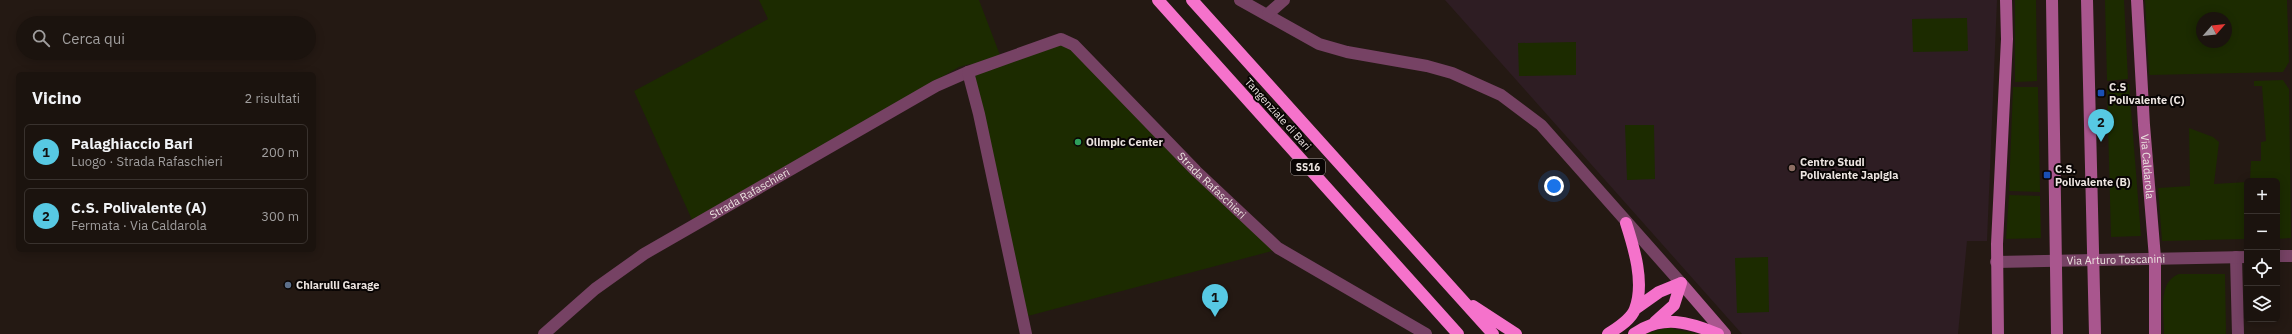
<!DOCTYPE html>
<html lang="it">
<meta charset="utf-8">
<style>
body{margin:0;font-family:"IBM Plex Sans",sans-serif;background:#241c17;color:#f1f3f6}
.controls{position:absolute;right:12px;bottom:12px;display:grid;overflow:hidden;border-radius:6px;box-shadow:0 2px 10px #0003}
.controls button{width:36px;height:36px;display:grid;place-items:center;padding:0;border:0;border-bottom:1px solid #39322e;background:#1b130e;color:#f1f3f6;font:20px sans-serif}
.compass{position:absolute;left:2196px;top:12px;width:36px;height:36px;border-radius:50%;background:#1b130e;box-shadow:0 2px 10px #0003;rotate:62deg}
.you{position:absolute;left:1554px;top:186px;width:14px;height:14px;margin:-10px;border:3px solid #fff;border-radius:50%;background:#1a73e8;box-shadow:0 0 0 6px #1a73e833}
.badge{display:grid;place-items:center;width:26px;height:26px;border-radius:50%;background:#57c9e3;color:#111;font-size:13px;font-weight:700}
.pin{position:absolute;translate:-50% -33px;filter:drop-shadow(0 1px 2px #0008)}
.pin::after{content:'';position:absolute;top:21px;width:14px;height:12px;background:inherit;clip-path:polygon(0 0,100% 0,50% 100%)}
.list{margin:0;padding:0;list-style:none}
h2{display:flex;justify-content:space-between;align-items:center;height:52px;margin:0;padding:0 16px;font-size:17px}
h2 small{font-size:13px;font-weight:400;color:#a09e9e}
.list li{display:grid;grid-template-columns:26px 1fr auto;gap:12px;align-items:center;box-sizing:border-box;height:56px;margin:0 8px 8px;padding:0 8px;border:1px solid #39322e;border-radius:6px}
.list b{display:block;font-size:15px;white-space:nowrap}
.list p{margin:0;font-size:13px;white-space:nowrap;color:#a09e9e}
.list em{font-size:13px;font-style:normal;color:#a09e9e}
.icon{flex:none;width:22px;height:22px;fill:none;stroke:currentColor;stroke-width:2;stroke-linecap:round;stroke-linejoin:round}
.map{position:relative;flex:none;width:2292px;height:334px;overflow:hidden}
.search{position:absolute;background:#1b130e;box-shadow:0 2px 10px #0003;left:16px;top:16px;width:300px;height:44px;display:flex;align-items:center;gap:10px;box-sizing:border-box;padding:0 14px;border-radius:22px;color:#a09e9e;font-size:15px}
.panel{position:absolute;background:#1b130e;box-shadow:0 2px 10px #0003;left:16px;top:72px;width:300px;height:180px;border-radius:6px}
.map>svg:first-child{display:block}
.education{fill:#2e1d23}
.green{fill:#1c2b00;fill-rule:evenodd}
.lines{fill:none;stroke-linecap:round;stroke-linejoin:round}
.street{stroke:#764264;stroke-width:12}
.secondary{stroke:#a9568e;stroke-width:12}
.highway{stroke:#f572cb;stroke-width:12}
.transit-dot{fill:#1a4fb4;stroke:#090504;stroke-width:1.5}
.leisure-dot{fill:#2e9e5b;stroke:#090504;stroke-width:1.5}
.education-dot{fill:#8d6e63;stroke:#090504;stroke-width:1.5}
.service-dot{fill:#5c6f8a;stroke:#090504;stroke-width:1.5}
.labels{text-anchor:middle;stroke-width:4;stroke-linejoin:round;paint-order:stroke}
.shield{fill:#090504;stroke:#a8a19e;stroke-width:1}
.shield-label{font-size:10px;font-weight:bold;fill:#ece4e0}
.poi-label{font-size:11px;font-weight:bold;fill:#ece4e0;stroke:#090504;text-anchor:start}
.street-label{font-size:11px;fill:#ece4e0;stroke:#090504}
</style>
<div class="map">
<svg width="2292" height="334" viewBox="0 0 2292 334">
<rect width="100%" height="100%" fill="#241913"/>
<path class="education" d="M 1445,0 L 1997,0 L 1987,241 L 1967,241 L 1958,334 L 1742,334 Z"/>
<path class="green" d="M 759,0 L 979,0 L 1003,63 L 1061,39 L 1196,171 L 1308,268 L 1272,251 L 1028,316 L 1021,293 L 970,64 L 959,67 L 693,222 L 634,91 L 768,19 Z
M 2015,0 L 2036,0 L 2037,81 L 2015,82 Z
M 2105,0 L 2124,0 L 2128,79 L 2107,81 Z
M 2145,0 L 2287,0 L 2289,62 L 2283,72 L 2149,75 ZM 2202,18 L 2226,18 L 2226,42 L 2202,42 Z
M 1967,18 L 1968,51 L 1913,52 L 1912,19 Z
M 1576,42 L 1576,75 L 1519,76 L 1518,43 Z
M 2283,80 L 2289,89 L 2291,238 L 2277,239 L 2277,181 L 2250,181 L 2251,161 L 2261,161 L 2261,142 L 2266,141 L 2262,86 L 2254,86 L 2254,81 Z
M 2129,84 L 2141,236 L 2111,237 L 2107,86 Z
M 2013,87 L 2038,87 L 2040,192 L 2009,191 Z
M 1625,125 L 1654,125 L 1655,179 L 1627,180 Z
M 2189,128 L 2213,137 L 2219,142 L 2214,184 L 2247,182 L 2247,239 L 2162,241 L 2158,188 L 2190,186 Z
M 2009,195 L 2040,196 L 2041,238 L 2006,239 Z
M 1768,257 L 1769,312 L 1737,313 L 1735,258 Z
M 2179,274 L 2225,274 L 2226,334 L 2164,334 C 2164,314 2157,282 2179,274 Z
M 1673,326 L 1673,329 L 1698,334 L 1645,334 Z"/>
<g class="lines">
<g class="street">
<path d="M 1240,0 L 1319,44 L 1347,52 L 1427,66 L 1452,73 L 1501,95 L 1541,125 L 1681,283"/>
<path d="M 1268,14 L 1284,0"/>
<path d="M 2277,256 L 2292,256"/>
<path d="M 2236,257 L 2238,334"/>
<path id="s1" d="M 1996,262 L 2247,257"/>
<path id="s2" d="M 544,334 L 595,289 L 644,254 L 936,86 L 968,72"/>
<path id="s3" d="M 1026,334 L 979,114 L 968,72 L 1061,39 L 1074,45 L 1196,171 L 1278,248 L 1426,334"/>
</g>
<g class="secondary">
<path d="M 2052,0 L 2057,334"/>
<path d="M 2087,0 L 2095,334"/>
<path id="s4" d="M 2137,0 L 2144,125 L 2155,258 L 2155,334"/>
<path d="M 1681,283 L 1725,334"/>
<path d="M 1998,334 L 1997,244 L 2007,39 L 2006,0"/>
</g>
<path class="highway" d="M 1158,0 L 1458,334
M 1192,0 L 1493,334
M 1473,306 L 1516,334
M 1635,309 L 1659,292 L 1681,283
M 1655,322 L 1674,305 L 1681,283
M 1608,334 C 1617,328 1631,320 1635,309 C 1645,283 1634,248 1626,223
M 1634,334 C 1662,314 1689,322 1718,334"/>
</g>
<g class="transit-dot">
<rect x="2097" y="89" width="8" height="8" rx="2"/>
<rect x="2043" y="171" width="8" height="8" rx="2"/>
</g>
<circle class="leisure-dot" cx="1078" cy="142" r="4"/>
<circle class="education-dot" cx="1792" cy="168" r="4"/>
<circle class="service-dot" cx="288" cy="285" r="4"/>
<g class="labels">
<rect class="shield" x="1291" y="159" width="34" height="16" rx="3"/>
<g class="shield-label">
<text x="1308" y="171">SS16</text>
</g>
<g class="poi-label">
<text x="2109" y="91">C.S<tspan x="2109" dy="13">Polivalente (C)</tspan></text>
<text x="1086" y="146">Olimpic Center</text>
<text x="1800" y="166">Centro Studi<tspan x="1800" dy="13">Polivalente Japigia</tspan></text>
<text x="2055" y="173">C.S.<tspan x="2055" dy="13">Polivalente (B)</tspan></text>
<text x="296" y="289">Chiarulli Garage</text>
</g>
<g class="street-label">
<text transform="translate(1278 114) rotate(48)" y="4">Tangenziale di Bari</text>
<text dy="4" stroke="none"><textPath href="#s4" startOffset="167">Via Caldarola</textPath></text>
<text dy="4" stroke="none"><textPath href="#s3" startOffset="578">Strada Rafaschieri</textPath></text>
<text dy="4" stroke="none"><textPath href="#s2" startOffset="250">Strada Rafaschieri</textPath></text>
<text dy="4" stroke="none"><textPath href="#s1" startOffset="120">Via Arturo Toscanini</textPath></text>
</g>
</g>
</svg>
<div class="controls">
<button>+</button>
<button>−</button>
<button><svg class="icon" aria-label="locate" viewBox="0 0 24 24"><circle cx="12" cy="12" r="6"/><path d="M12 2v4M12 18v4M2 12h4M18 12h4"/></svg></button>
<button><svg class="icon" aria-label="layers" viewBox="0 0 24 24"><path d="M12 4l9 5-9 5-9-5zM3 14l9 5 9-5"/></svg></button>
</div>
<svg class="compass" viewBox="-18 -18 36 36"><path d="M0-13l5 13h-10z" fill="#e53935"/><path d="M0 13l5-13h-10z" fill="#a09e9e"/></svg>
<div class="you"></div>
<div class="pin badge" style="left:1215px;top:317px">1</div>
<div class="pin badge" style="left:2101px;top:142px">2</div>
<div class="search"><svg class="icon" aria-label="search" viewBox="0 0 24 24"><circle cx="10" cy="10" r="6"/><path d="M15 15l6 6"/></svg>Cerca qui</div>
<section class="panel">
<h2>Vicino<small>2 risultati</small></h2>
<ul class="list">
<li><span class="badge">1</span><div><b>Palaghiaccio Bari</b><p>Luogo · Strada Rafaschieri</p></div><em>200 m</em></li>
<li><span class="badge">2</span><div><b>C.S. Polivalente (A)</b><p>Fermata · Via Caldarola</p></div><em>300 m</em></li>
</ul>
</section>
</div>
